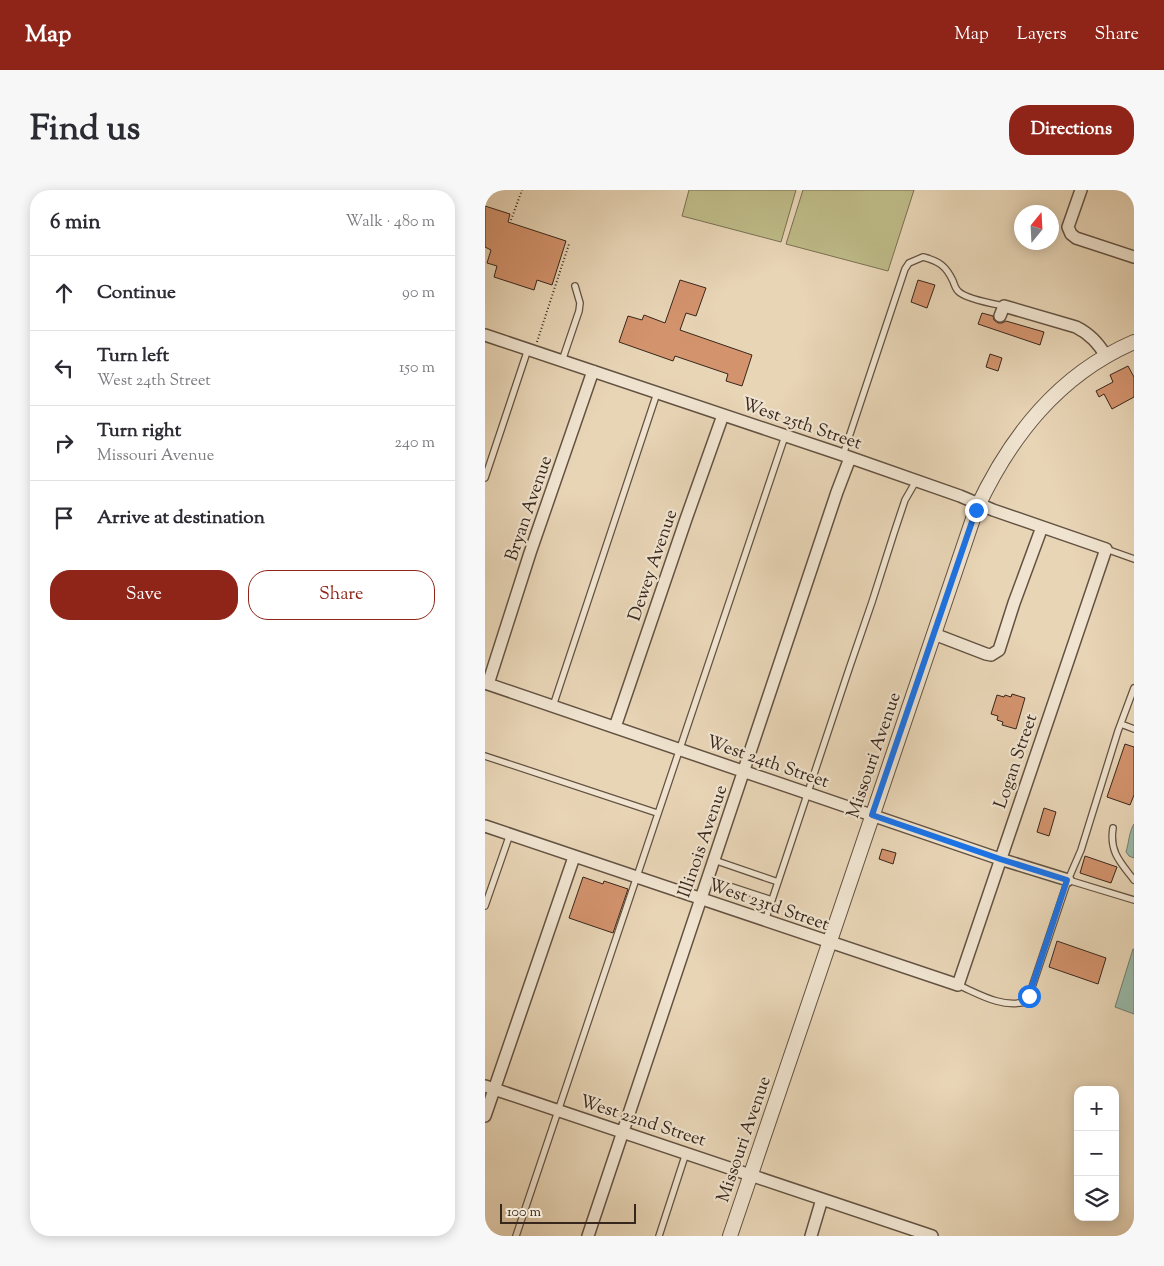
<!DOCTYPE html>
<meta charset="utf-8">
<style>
body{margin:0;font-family:"Sorts Mill Goudy",serif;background:#f7f7f7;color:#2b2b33}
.controls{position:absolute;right:15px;bottom:15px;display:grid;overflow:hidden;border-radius:10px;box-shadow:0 2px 12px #0003}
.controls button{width:45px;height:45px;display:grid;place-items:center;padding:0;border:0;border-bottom:1px solid #e1e1e2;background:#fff;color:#2b2b33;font:25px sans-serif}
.compass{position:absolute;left:529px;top:15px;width:45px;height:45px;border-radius:50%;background:#fff;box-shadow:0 2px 12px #0003;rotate:18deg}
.scale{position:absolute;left:15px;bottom:12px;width:136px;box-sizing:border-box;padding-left:5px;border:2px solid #37261c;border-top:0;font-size:14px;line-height:18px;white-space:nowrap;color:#37261c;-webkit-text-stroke:4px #f0e4d0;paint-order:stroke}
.stop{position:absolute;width:15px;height:15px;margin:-11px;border:4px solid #1a73e8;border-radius:50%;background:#fff}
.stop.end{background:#1a73e8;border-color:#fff;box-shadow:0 1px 5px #0008}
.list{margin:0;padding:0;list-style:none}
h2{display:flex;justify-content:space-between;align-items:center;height:65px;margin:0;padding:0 20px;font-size:21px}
h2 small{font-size:16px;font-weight:400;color:#7c7c81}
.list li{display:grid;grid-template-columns:32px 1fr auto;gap:15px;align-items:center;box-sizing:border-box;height:75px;padding:0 20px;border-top:1px solid #e1e1e2}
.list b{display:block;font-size:19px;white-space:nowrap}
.list p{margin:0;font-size:16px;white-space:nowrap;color:#7c7c81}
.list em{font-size:16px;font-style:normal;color:#7c7c81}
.actions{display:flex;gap:10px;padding:15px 20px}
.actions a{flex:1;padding:11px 0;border:1px solid #8f2418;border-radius:20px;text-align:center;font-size:18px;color:#8f2418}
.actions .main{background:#8f2418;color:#fff}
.icon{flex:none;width:28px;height:28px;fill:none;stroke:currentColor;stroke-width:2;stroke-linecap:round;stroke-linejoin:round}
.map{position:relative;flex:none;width:649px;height:1046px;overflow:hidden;border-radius:20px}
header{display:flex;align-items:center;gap:30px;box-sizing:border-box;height:70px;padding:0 25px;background:#8f2418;color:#fff}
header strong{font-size:24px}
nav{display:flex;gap:28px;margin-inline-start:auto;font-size:18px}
.intro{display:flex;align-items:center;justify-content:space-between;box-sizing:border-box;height:120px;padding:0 30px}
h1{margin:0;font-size:35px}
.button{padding:12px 22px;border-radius:20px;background:#8f2418;color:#fff;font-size:18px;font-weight:700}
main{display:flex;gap:30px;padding:0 30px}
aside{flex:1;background:#fff;border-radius:20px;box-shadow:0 2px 12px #0003}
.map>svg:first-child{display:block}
.green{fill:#bebb88;stroke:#7a7052}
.water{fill:#98b9a8;stroke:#717e70}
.building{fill:#d3936d;stroke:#37261c}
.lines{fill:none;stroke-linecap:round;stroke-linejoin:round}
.service-casing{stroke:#635242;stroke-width:8}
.minor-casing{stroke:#635242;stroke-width:14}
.tertiary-casing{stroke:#635242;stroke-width:16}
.path{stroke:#37261c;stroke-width:2;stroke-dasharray:1 2.5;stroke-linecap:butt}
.service{stroke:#f0e4d0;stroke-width:5.5}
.minor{stroke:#f0e4d0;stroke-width:11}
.tertiary{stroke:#f0e4d0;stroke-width:14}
.route{stroke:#1a73e8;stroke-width:6}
.labels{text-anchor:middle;stroke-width:4.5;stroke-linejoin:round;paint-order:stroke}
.street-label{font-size:18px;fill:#37261c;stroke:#f0e4d0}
</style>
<header>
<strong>Map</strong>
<nav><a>Map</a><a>Layers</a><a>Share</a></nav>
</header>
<div class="intro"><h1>Find us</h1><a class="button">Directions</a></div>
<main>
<aside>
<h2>6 min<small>Walk · 480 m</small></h2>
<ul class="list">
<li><svg class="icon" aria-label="ahead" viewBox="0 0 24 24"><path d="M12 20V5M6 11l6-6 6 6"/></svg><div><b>Continue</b></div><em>90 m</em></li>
<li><svg class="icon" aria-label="left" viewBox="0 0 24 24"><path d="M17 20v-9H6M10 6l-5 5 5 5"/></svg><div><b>Turn left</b><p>West 24th Street</p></div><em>150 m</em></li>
<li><svg class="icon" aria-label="right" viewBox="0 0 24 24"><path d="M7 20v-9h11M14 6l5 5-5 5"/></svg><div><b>Turn right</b><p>Missouri Avenue</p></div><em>240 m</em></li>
<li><svg class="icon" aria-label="arrive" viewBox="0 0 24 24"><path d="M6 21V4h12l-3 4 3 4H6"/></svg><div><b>Arrive at destination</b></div></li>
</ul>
<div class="actions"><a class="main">Save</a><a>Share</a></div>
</aside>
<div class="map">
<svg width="649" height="1046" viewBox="0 0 649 1046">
<rect width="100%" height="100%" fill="#e8d5b6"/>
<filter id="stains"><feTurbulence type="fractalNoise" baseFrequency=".004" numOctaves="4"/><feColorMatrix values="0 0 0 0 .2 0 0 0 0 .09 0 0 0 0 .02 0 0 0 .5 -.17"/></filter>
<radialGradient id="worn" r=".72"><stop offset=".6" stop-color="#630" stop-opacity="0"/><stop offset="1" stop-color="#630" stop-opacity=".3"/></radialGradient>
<path class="green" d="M 204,0 L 311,0 L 296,52 L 197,26 Z
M 318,0 L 429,0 L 403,81 L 301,54 Z"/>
<path class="water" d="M 649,634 L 649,668 L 644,666 L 641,662 C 644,652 644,642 649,634 Z
M 648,759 L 649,759 L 649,824 L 630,817 Z"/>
<path class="building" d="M 0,16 L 25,24 L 23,32 L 81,51 L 67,95 L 52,90 L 49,100 L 9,87 L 12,76 L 2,73 L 6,60 L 0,57 Z
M 195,90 L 221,98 L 211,126 L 201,123 L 195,140 L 267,165 L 257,196 L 241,191 L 243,184 L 190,166 L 188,171 L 134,152 L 143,126 L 157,130 L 159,125 L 180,133 Z
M 433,90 L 450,95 L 442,118 L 426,112 Z
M 497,123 L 508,126 L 509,130 L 513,133 L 517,133 L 521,131 L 559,142 L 555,155 L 493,134 Z
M 505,164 L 517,168 L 513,181 L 501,177 Z
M 643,176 L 649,187 L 649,207 L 627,219 L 619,204 L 614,207 L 611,201 L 628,192 L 625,185 Z
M 527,504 L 540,508 L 531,539 L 517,535 L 518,532 L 512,530 L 513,526 L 506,524 L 512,505 L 519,507 L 520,505 L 526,507 Z
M 640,554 L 649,557 L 649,605 L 645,615 L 622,607 Z
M 559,618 L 571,622 L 564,646 L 552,642 Z
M 397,659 L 411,663 L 408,674 L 394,669 Z
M 600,666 L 632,677 L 626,693 L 595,683 Z
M 98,687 L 118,694 L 119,691 L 143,699 L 128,743 L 84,728 Z
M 572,751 L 621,768 L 613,794 L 564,777 Z"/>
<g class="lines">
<g class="service-casing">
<path id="service" d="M 77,171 L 94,121 L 95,113 L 90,96
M 358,265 L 420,79 L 424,73 L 438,67 C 454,71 461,76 468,91 C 469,94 471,99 473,101 C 480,109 509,114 519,116
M 0,288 L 43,159
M 621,359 L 649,369
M 68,516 L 172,203
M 636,534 L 649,539
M 0,566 L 172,623
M 628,638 C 624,662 636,673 649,690
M 229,670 L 293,692
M 223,689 L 287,710
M 583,690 L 649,710
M 0,716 L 25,644
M 280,731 L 364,479 L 387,412 L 409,343 L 420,310 L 431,291
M 473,795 C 494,804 516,818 540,812 L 544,806 L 583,690 L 596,660 L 633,541 L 649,498
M 31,1046 L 300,246
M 174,1046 L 201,963"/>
</g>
<g class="minor-casing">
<path id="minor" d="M 596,0 L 583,37 L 586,44 L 591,48 L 649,67
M 515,126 L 519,116 L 591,137 C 605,144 613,153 621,166
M 0,145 L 358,265 L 475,306 L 508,320 L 621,359 L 473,795 L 0,636
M 449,444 L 501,464 L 506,465 L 514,460 L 529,413 L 557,337
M 0,493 L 515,669 L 583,690
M 3,494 L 45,363 L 108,181
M 130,537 L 201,329 L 238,225
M 0,896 L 447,1046
M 0,926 L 89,667
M 103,1046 L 352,302 L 365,268
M 326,1046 L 337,1009"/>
</g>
<g class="tertiary-casing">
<path id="tertiary" d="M 245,1046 L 491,320 C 525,247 573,185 649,152"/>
</g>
<path class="path" d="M 26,30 L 37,0
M 52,152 L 84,54"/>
<use href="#service" class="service"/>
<use href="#minor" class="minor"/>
<use href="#tertiary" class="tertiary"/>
</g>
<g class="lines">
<path class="route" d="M 491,320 L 387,625 L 515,669 L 582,690 L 544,806"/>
</g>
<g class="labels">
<g class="street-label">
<text transform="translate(317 233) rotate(19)" y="6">West 25th Street</text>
<text transform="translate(43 318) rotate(-71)" y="6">Bryan Avenue</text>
<text transform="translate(167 375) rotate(-71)" y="6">Dewey Avenue</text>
<text transform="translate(388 565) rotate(-71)" y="6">Missouri Avenue</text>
<text transform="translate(283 571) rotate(19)" y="6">West 24th Street</text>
<text transform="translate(530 571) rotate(-71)" y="6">Logan Street</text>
<text transform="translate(217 651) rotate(-71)" y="6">Illinois Avenue</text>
<text transform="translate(284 714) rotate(19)" y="6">West 23rd Street</text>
<text transform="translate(158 930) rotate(18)" y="6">West 22nd Street</text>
<text transform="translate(258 949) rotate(-71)" y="6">Missouri Avenue</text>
</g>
</g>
<rect width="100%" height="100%" filter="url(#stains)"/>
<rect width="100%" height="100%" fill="url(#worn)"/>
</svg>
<div class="controls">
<button>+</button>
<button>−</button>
<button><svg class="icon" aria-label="layers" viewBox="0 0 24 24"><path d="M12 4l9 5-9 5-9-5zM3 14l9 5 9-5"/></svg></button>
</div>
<svg class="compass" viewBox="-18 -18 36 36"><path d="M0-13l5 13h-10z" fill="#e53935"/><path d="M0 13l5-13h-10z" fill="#7c7c81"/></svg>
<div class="scale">100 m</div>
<div class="stop" style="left:544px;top:806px"></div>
<div class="stop end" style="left:491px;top:320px"></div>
</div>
</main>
